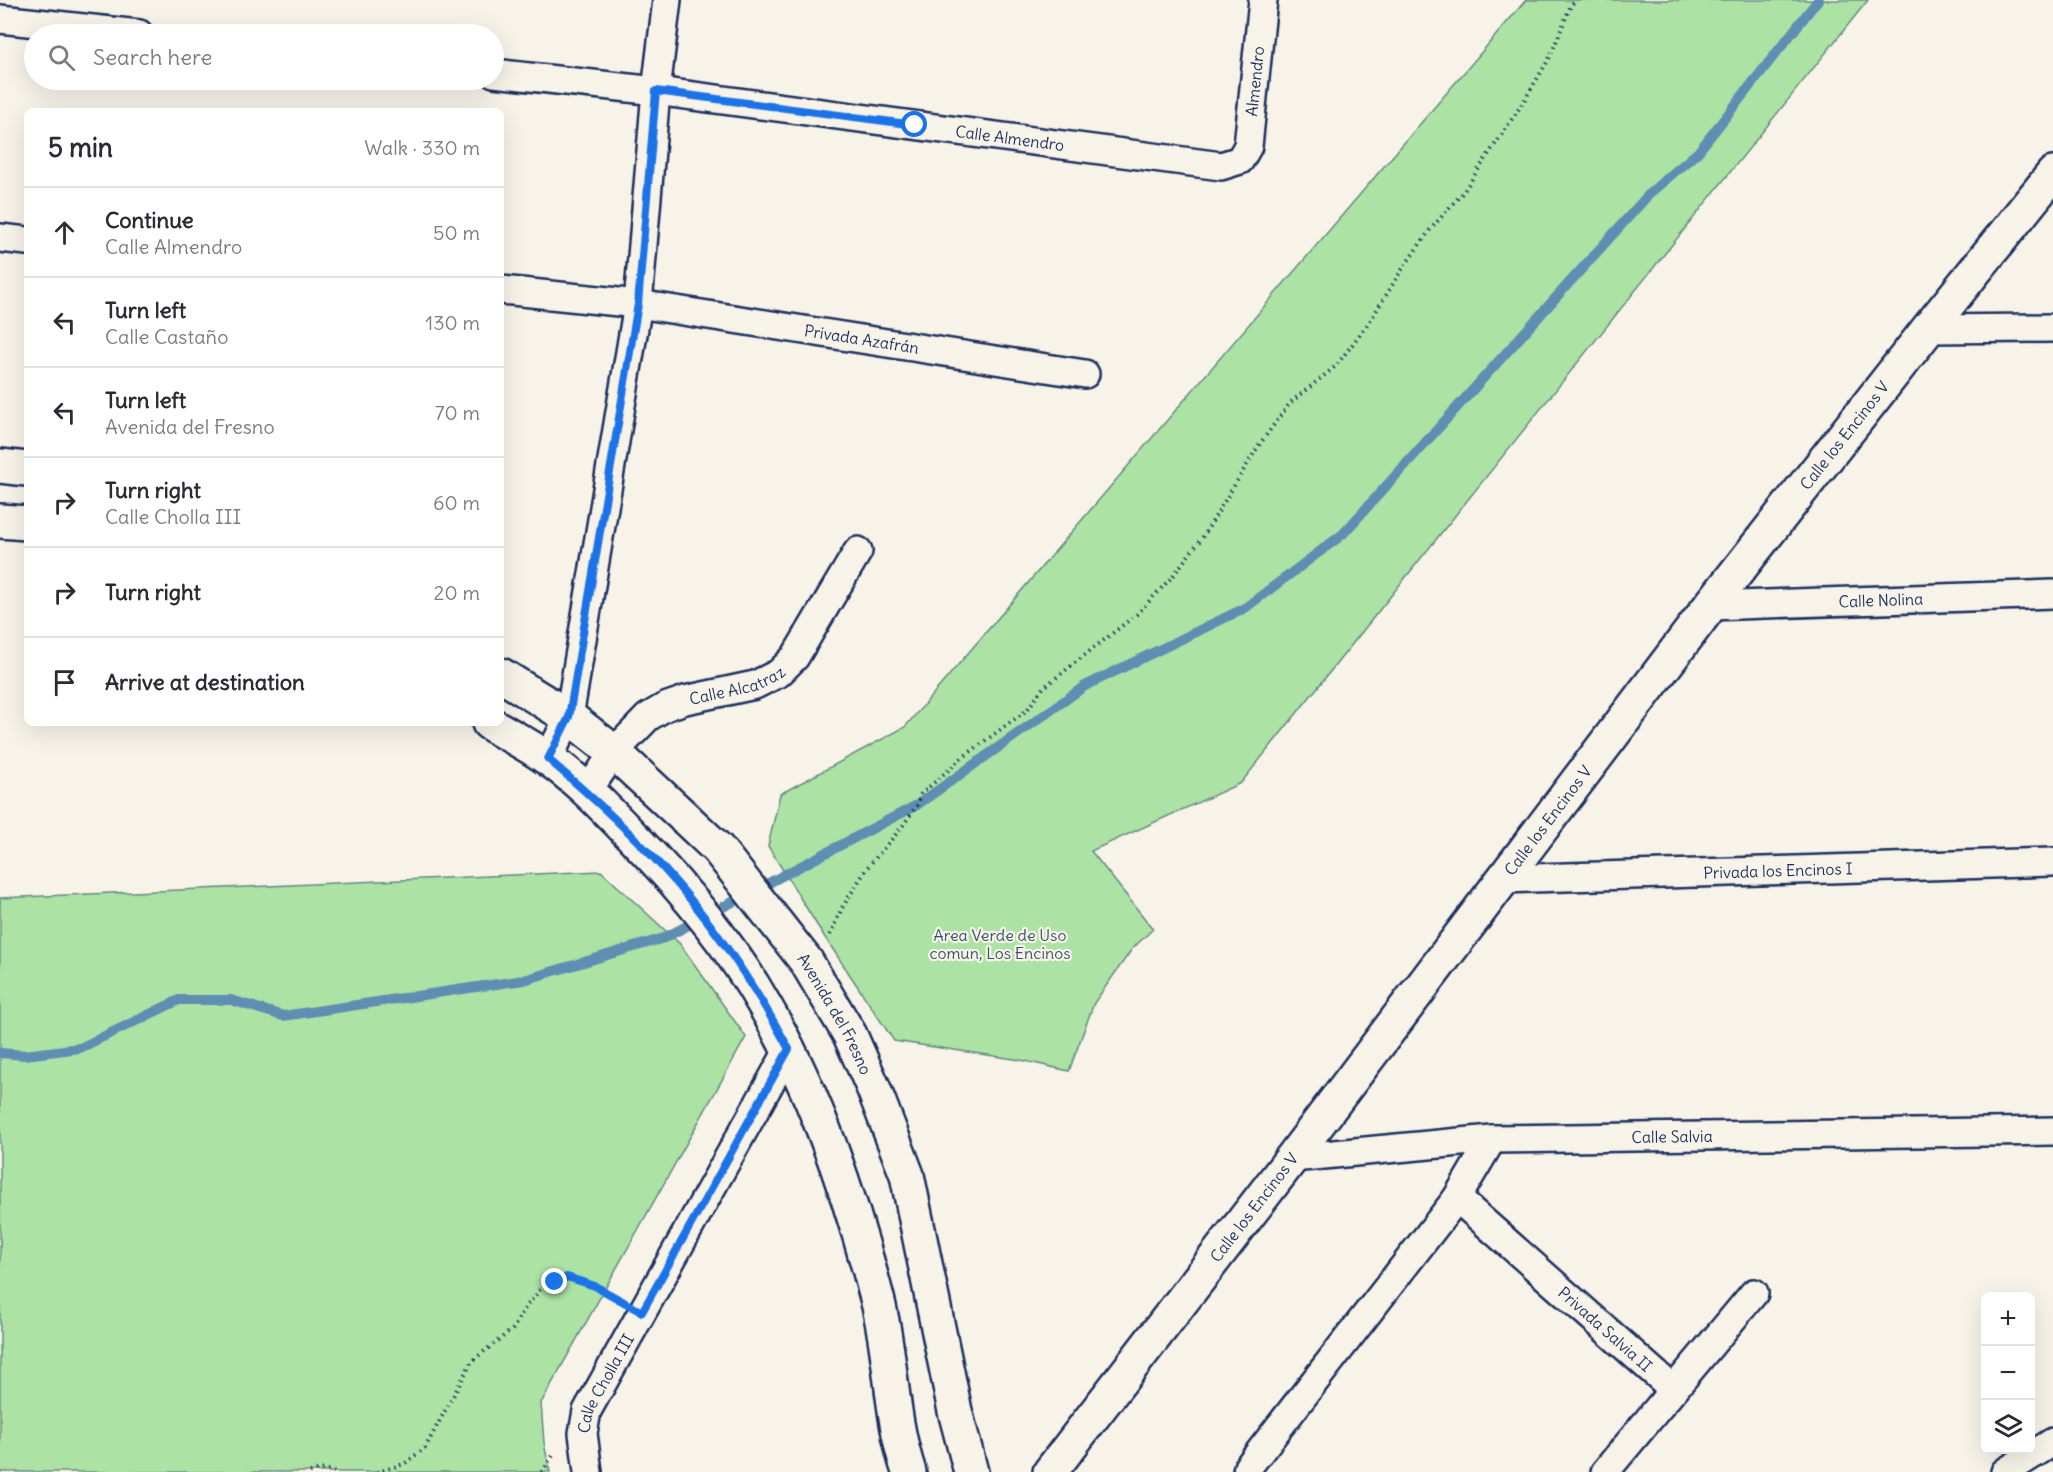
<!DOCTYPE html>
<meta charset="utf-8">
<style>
body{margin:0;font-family:Delius,sans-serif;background:#f7f7f7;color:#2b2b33}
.controls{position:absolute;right:18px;bottom:18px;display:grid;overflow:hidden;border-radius:9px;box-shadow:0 6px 24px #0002}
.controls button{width:54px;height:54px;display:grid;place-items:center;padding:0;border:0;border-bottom:2px solid #e1e1e2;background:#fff;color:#2b2b33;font:30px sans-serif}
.stop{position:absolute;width:18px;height:18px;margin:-14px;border:4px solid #1a73e8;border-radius:50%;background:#fff}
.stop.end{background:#1a73e8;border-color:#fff;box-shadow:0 2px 6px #0008}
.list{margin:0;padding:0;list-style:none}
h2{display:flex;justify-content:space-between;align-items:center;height:78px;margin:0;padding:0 24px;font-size:26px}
h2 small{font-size:20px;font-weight:400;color:#7c7c81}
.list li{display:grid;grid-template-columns:39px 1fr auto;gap:18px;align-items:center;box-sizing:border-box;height:90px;padding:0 24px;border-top:2px solid #e1e1e2}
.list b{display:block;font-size:22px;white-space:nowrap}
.list p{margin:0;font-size:20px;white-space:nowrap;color:#7c7c81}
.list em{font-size:20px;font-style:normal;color:#7c7c81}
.icon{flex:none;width:33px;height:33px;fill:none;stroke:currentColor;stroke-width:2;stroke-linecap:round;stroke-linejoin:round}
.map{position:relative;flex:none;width:2053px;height:1472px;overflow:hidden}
.search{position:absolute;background:#fff;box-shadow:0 6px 24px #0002;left:24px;top:24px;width:480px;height:66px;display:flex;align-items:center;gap:15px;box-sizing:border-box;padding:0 21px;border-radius:33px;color:#7c7c81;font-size:22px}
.panel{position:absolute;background:#fff;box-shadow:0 6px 24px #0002;left:24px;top:108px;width:480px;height:618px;border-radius:9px}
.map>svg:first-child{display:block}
.green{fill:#ace2a4;stroke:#648881;stroke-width:1.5}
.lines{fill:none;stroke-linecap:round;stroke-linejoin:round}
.stream{stroke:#5e8eb3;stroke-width:10}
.street-casing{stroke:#1b2f5e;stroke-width:32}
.secondary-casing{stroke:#1b2f5e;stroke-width:38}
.path{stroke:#1b2f5e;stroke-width:4;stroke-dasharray:1.5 4.5;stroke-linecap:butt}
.street{stroke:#f7f3e8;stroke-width:27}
.secondary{stroke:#f7f3e8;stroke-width:33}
.route{stroke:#1a73e8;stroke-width:8}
.labels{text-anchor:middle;stroke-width:4.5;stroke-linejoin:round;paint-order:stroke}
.street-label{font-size:16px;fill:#1b2f5e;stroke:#f7f3e8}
.park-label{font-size:16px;fill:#38536c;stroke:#f7f3e8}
</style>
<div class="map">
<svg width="2053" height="1472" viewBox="0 0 2053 1472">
<rect width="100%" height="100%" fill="#f7f3e8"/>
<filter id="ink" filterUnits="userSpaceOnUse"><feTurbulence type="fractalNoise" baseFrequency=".0167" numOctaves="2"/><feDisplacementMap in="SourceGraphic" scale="12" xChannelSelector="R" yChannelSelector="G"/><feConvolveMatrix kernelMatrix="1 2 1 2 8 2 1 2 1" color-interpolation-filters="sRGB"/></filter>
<g filter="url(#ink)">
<path class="green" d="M 1526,0 L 1868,0 L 1241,783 L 1091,851 L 1153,929 L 1132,949 L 1094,1003 L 1069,1071 L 1021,1060 L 894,1041 L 822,933 L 768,846 L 780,794 L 905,727 Z
M 601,871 L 680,944 L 746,1037 L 541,1403 L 544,1443 L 550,1472 L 0,1472 L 0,898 Z"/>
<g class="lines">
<path class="stream" d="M 0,1053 L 25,1055 L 80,1048 L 179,1000 L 231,1000 L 283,1016 L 524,980 L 664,938 L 917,805 L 1085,686 L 1245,608 L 1343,534 L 1651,192 L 1698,152 L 1818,0"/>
<g class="street-casing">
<g id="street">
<path d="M 0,19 L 139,34"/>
<path id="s1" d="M 494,73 L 656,91 L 1221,166 L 1240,160 L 1248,146 L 1263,0"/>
<path d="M 0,238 L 27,241"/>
<path id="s2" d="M 501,290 L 638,304 L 1085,374"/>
<path d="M 1928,329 L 2053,328"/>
<path id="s3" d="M 1710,606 L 2053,594"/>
<path d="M 548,759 L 569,717 L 638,304 L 656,91 L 667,0"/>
<path id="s4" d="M 587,792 L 614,752 L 648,717 L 665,707 L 685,700 L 755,685 L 779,673 L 795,657 L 858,551"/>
<path id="s5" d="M 1502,879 L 2053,862"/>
<path id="s6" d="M 1292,1158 L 1492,1139 L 2053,1131"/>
<path id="s7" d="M 1457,1198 L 1673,1389"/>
<path id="s8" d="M 588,1472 L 583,1433 L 587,1411 L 789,1049"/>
<path d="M 1247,1472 L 1248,1467 L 1457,1198 L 1492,1139"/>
<path d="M 1605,1472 L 1754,1293"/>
<path d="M 2005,1472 L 2053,1442"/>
</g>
</g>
<g class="secondary-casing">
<g id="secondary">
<path d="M 0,466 L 27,469"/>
<path d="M 0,521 L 27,523"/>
<path id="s9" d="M 501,675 L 569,717 L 614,752 L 684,817 L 718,849 L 806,961 L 850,1035 L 873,1087 L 907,1175 L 955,1411 L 971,1472"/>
<path d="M 489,723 C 508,735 529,745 547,758 C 579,780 607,810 634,838 C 683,888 731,945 765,1006 C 817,1096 851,1198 877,1298 C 892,1355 890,1416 909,1472"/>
<path id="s10" d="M 1050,1472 L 1292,1158 L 1710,606 L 1928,329 L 2053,174"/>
</g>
</g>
<path class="path" d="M 830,935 L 842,908 L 867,868 L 902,827 L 917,805 L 921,794 L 962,758 L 1027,710 L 1043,688 L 1137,614 L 1172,577 L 1204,535 L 1259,445 L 1290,403 L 1336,366 L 1370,321 L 1401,271 L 1430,230 L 1464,191 L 1524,101 L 1550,57 L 1571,5 L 1576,0
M 310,1472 L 325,1469 L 334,1472
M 377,1472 L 404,1464 L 425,1448 L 472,1361 L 513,1329 L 525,1308 L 543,1286 L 567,1277 L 595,1286 L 615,1298
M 542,1472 L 554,1454"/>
<use href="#street" class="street"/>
<use href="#secondary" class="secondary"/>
</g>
</g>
<g class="lines" filter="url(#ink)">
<path class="route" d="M 555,1282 L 567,1277 L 595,1286 L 642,1312 L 789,1049 C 754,985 714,923 664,869 C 628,829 589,794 548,759 L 569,717 L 638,304 L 656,91 L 915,125"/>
</g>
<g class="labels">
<g class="street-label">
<text dy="6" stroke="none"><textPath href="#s1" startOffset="834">Almendro</textPath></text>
<text dy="6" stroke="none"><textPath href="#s1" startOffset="520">Calle Almendro</textPath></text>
<text dy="6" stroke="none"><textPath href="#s2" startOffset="364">Privada Azafrán</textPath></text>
<text dy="6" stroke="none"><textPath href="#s10" startOffset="1306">Calle los Encinos V</textPath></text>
<text dy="6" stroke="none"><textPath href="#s3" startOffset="171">Calle Nolina</textPath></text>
<text dy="6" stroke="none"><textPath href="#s4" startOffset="192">Calle Alcatraz</textPath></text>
<text dy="6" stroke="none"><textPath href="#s10" startOffset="820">Calle los Encinos V</textPath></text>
<text dy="6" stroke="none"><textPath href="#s5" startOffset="276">Privada los Encinos I</textPath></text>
<text dy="6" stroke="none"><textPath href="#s9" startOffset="482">Avenida del Fresno</textPath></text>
<text dy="6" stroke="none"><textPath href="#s6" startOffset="381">Calle Salvia</textPath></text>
<text dy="6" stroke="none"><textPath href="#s10" startOffset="334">Calle los Encinos V</textPath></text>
<text dy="6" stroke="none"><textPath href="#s7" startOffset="198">Privada Salvia II</textPath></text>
<text dy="6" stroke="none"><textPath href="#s8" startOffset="94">Calle Cholla III</textPath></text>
</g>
<g class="park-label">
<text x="1000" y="941">Area Verde de Uso<tspan x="1000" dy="18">comun, Los Encinos</tspan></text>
</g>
</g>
</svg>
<div class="controls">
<button>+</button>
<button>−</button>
<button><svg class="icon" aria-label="layers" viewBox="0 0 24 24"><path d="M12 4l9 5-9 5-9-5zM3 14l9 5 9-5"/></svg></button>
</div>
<div class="stop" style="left:915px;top:125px"></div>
<div class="stop end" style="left:555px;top:1282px"></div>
<div class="search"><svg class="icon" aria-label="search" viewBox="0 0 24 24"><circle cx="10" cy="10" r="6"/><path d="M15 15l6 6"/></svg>Search here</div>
<section class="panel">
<h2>5 min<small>Walk · 330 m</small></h2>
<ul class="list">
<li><svg class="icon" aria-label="ahead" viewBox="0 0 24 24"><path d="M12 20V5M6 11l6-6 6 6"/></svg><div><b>Continue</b><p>Calle Almendro</p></div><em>50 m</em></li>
<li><svg class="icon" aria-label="left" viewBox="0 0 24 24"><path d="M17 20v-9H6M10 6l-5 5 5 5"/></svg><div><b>Turn left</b><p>Calle Castaño</p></div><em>130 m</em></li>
<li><svg class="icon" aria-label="left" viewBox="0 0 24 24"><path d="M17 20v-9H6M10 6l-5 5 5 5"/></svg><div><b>Turn left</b><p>Avenida del Fresno</p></div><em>70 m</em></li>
<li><svg class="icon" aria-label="right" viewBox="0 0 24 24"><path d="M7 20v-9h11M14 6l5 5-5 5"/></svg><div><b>Turn right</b><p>Calle Cholla III</p></div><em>60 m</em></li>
<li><svg class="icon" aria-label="right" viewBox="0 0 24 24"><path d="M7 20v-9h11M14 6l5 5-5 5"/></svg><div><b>Turn right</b></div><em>20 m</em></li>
<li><svg class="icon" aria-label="arrive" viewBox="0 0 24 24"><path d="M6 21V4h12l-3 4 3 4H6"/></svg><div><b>Arrive at destination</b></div></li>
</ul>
</section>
</div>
